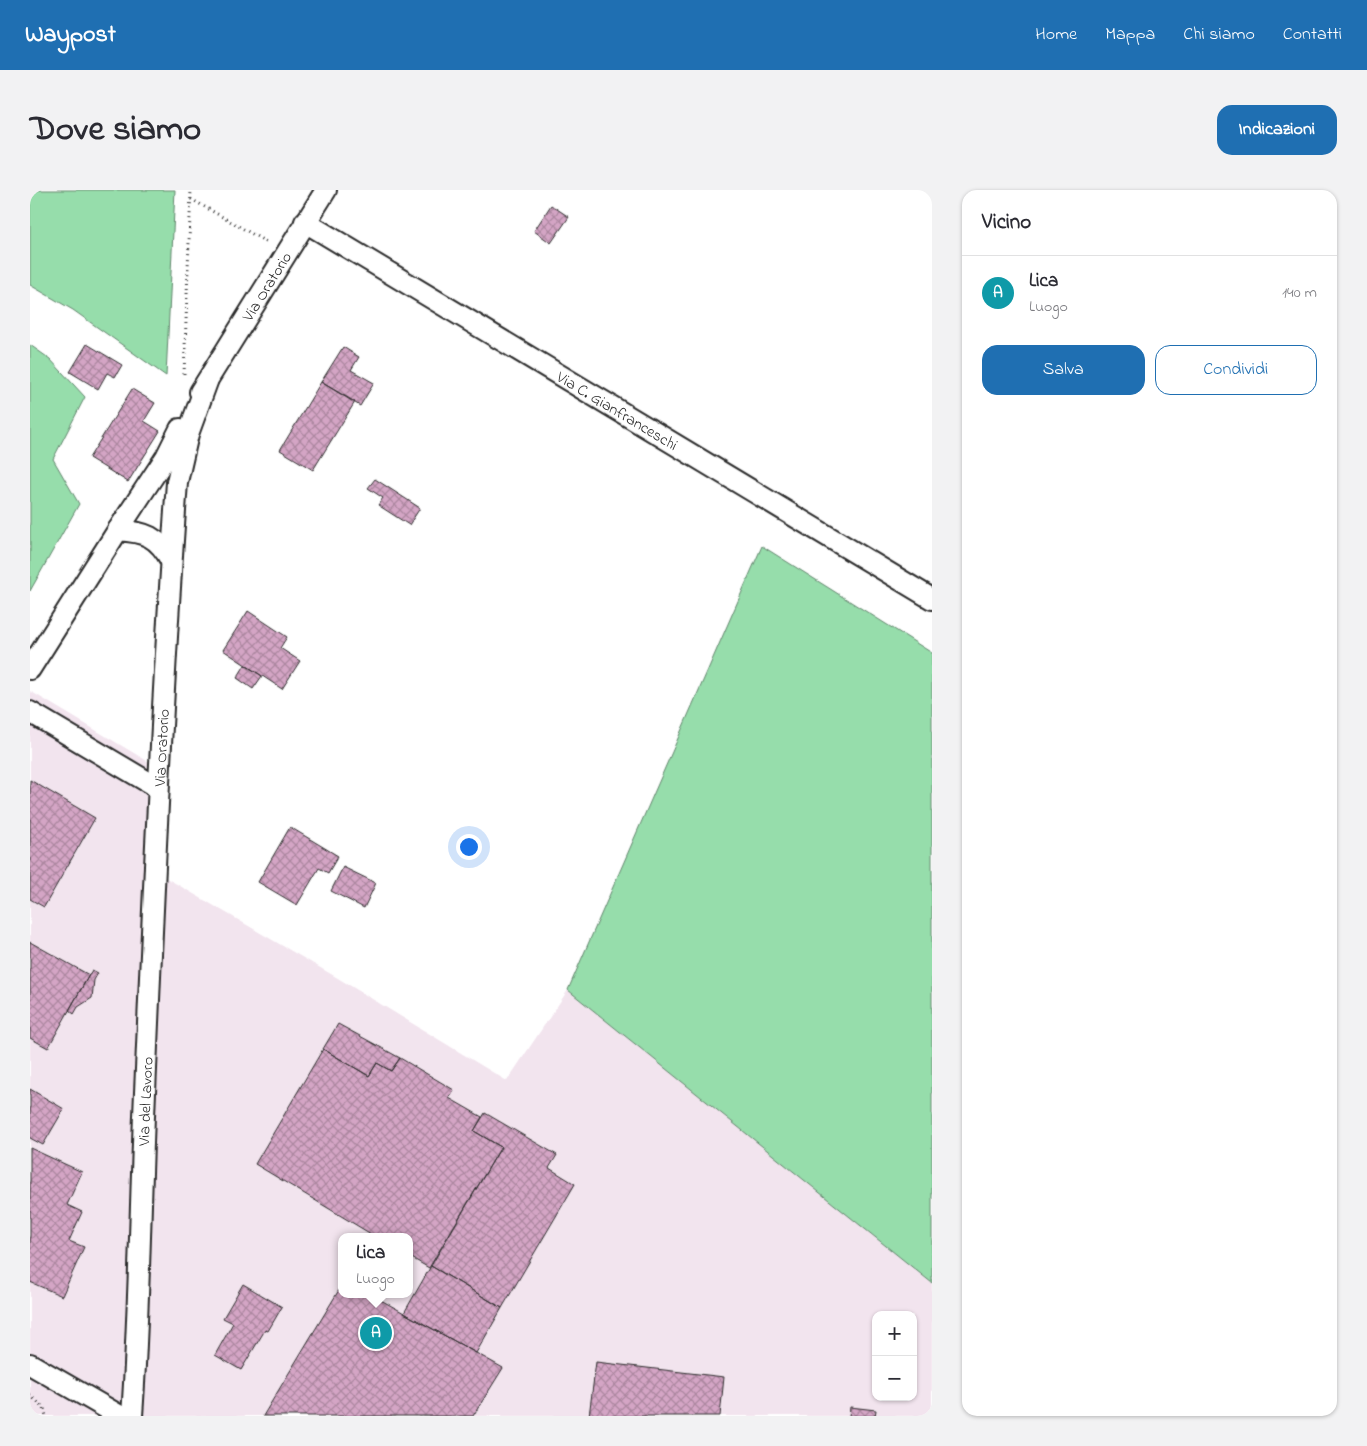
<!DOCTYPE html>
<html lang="it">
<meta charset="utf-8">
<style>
body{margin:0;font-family:"Indie Flower",sans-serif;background:#f2f2f3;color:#2b2b33}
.controls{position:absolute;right:15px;bottom:15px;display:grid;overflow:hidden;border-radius:10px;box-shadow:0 1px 4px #0004}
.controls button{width:45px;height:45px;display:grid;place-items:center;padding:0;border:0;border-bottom:1px solid #e1e1e2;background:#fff;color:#2b2b33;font:25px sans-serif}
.you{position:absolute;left:438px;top:656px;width:18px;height:18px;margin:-12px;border:4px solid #fff;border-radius:50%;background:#1a73e8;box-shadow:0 0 0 8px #1a73e833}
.badge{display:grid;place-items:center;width:32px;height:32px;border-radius:50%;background:#1f6fb2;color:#fff;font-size:16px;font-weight:700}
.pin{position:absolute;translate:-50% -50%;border:2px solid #fff;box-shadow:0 1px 5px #0006}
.popup{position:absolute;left:308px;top:1043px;width:75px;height:65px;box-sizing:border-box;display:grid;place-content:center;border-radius:10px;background:#fff;filter:drop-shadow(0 1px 4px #0005);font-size:16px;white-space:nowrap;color:#7c7c81}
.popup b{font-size:19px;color:#2b2b33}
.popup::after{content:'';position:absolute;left:50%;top:100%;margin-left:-10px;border:10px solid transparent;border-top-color:#fff}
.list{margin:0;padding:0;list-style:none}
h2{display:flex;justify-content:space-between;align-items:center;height:65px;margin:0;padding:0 20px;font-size:21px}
h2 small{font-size:16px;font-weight:400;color:#7c7c81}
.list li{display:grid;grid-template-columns:32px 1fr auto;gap:15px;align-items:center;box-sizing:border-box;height:75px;padding:0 20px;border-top:1px solid #e1e1e2}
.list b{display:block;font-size:19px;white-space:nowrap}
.list p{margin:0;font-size:16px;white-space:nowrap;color:#7c7c81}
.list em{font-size:16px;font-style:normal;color:#7c7c81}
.actions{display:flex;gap:10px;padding:15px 20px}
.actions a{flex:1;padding:11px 0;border:1px solid #1f6fb2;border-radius:15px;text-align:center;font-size:18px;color:#1f6fb2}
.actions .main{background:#1f6fb2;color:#fff}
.map{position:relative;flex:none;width:902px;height:1226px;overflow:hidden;border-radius:15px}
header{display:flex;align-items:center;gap:30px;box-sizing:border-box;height:70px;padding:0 25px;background:#1f6fb2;color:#fff}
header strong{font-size:24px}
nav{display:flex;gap:28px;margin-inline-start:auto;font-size:18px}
.intro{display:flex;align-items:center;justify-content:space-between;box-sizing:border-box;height:120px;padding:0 30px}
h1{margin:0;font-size:35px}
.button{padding:12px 22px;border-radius:15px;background:#1f6fb2;color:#fff;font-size:18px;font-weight:700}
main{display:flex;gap:30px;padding:0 30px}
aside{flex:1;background:#fff;border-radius:15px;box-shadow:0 1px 4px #0004}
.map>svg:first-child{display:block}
.built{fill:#f2e4ee;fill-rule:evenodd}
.grass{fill:#96ddab;stroke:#60846b}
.building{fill:url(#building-cross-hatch);stroke:#2b2b2b}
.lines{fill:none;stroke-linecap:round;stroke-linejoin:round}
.street-casing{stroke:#2b2b2b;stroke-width:24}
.path{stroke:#2b2b2b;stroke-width:3;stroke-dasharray:1 4;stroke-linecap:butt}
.street{stroke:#fff;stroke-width:20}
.labels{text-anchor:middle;stroke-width:5;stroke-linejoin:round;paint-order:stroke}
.street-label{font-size:16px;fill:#2b2b2b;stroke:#fff}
</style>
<header>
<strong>Waypost</strong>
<nav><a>Home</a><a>Mappa</a><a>Chi siamo</a><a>Contatti</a></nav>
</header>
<div class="intro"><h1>Dove siamo</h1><a class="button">Indicazioni</a></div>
<main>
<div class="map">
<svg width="902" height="1226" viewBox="0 0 902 1226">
<defs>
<pattern id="building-cross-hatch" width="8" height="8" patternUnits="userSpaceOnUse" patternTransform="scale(1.25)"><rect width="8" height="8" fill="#d4a5c5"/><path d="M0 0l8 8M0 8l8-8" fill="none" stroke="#ac87a0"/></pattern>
</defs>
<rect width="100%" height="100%" fill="#fff"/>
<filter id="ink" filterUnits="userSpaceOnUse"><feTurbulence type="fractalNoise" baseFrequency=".02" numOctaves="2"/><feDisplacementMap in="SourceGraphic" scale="10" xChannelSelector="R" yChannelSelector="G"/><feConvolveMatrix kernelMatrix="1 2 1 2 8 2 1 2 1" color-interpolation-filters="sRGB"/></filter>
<g filter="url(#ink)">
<path class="built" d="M 0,501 L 134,581 L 126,682 L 306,787 L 477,891 L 538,800 L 902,1093 L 902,1226 L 0,1226 ZM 312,1047 L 380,1047 L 380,1104 L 312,1104 ZM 846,1125 L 883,1125 L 883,1207 L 846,1207 Z"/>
<path class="grass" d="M 0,0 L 145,0 L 136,186 L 43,120 L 0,95 Z
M 0,155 L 20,169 L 55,207 L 23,269 L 49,314 L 0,401 Z
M 732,356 L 902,463 L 902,1093 L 538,800 Z"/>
<path class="building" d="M 521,15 L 539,27 L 521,53 L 504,41 Z
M 57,154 L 92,175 L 85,187 L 77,183 L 68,199 L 40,182 Z
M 313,157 L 329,167 L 321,180 L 344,193 L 330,216 L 291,192 Z
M 291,192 L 325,212 L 283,280 L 250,260 Z
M 102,199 L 125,213 L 114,231 L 130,241 L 98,292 L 59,268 Z
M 345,289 L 390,318 L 379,335 L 348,315 L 353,308 L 338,298 Z
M 218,421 L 257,447 L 250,458 L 270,471 L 252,499 L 193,460 Z
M 215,475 L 232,486 L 223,499 L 207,488 Z
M 0,590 L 65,628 L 14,717 L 0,709 Z
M 260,637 L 308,666 L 298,683 L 289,678 L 267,715 L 228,692 Z
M 313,677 L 346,693 L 334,718 L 301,701 Z
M 0,752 L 59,785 L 18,858 L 0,848 Z
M 62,780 L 68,783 L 64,790 L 62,808 L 48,817 L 44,824 L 39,820 Z
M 308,834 L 370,868 L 361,881 L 347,873 L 339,886 L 293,859 Z
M 293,859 L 339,886 L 347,873 L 361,881 L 370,868 L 424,900 L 419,908 L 452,927 L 444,941 L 471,957 L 399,1078 L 380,1067 L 380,1047 L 346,1047 L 225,974 Z
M 0,899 L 34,919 L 13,955 L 0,948 Z
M 455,923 L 527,965 L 519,978 L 545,994 L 472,1118 L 401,1076 L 471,957 L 444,941 Z
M 0,958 L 52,982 L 37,1015 L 52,1022 L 39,1051 L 54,1057 L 32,1106 L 0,1092 Z
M 401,1076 L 472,1118 L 446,1163 L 374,1123 Z
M 213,1094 L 252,1117 L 238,1141 L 235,1140 L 211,1180 L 185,1165 L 203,1133 L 193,1128 Z
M 312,1095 L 312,1104 L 340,1104 L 473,1178 L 443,1226 L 233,1226 Z
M 566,1172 L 694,1187 L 690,1226 L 559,1226 Z
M 820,1217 L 846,1220 L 845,1226 L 819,1226 Z"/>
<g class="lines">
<g class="street-casing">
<g id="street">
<path id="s1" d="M 275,32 L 902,409"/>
<path id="s2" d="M 170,202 L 296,0"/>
<path d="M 88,340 L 136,267 L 150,239"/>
<path d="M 0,479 L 88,340 C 115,342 128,346 141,371"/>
<path d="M 0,522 L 128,598"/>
<path d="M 0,1174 L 90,1226"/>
<path id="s3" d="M 102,1226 C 109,1126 110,1026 114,926 C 123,714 132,503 147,292 L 158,244 L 177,192"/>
</g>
</g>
<path class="path" d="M 161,9 L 238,53
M 154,184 L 161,0
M 0,1205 L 14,1218 L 16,1226"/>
<use href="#street" class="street"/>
</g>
</g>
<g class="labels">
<g class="street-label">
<text dy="6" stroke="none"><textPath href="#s2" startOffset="125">Via Oratorio</textPath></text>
<text dy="6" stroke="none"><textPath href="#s1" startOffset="365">Via C. Gianfranceschi</textPath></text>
<text dy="6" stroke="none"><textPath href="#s3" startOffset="669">Via Oratorio</textPath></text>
<text dy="6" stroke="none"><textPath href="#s3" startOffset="315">Via del Lavoro</textPath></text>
</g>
</g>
</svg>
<div class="controls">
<button>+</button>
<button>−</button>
</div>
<div class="you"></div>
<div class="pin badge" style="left:346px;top:1143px;background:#0f9aa8">A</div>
<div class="popup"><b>Lica</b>Luogo</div>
</div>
<aside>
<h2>Vicino<small></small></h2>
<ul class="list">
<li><span class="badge" style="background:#0f9aa8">A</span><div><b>Lica</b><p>Luogo</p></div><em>140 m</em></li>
</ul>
<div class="actions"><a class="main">Salva</a><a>Condividi</a></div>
</aside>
</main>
